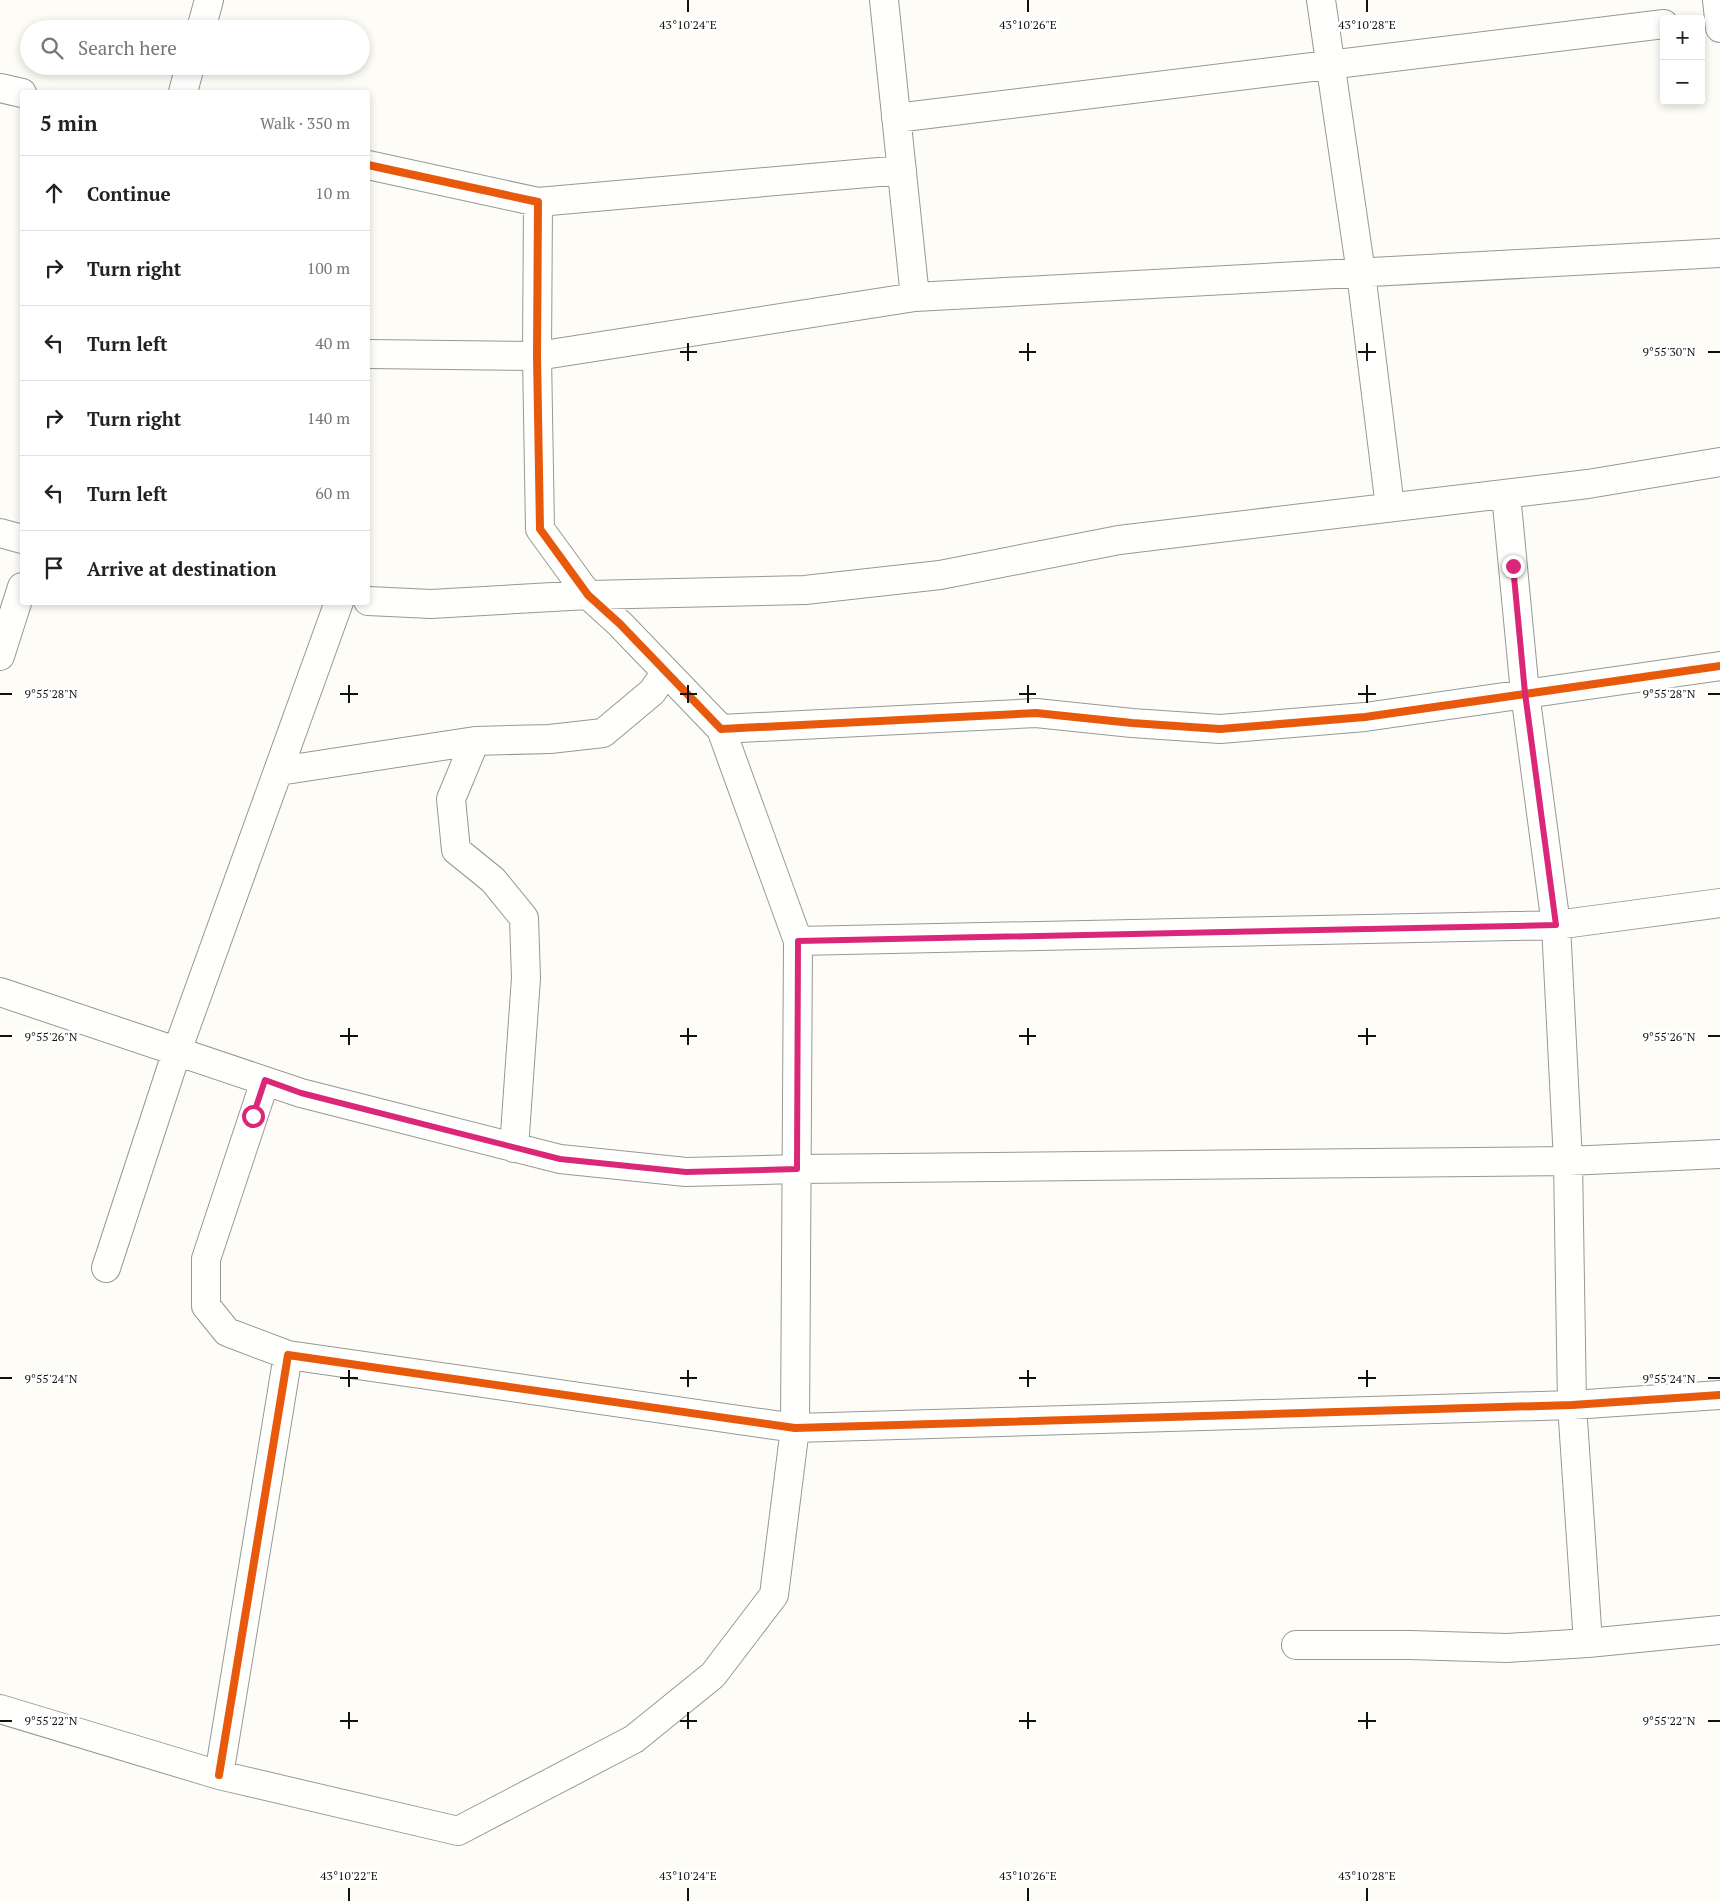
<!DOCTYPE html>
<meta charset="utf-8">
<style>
body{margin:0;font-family:"PT Serif",serif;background:#f6f6f6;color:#222}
.controls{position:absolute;right:15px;top:15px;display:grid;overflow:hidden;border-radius:5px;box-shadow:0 2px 8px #0003}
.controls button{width:45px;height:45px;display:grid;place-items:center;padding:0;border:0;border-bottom:1px solid #e0e0e0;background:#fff;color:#222;font:25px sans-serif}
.stop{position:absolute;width:15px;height:15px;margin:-11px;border:4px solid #db2777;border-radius:50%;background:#fff}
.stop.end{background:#db2777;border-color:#fff;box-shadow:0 1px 5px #0008}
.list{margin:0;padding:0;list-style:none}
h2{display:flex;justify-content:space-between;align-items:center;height:65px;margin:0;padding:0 20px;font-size:21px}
h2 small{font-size:16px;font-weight:400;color:#767676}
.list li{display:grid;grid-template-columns:32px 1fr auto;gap:15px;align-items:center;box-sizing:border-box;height:75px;padding:0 20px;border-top:1px solid #e0e0e0}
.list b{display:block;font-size:19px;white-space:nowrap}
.list em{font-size:16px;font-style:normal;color:#767676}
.icon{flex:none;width:28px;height:28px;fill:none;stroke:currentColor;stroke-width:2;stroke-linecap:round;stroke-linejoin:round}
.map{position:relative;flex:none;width:1720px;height:1901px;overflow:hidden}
.search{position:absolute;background:#fff;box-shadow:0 2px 8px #0003;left:20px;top:20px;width:350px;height:55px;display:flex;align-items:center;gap:12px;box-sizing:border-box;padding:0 18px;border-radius:28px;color:#767676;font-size:19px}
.panel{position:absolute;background:#fff;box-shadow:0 2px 8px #0003;left:20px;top:90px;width:350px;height:515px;border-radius:5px}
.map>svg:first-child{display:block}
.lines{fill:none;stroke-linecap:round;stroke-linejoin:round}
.minor-casing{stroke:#979795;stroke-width:30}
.minor{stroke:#fffffe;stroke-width:28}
.cycleway-casing{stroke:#fff;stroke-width:11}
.cycleway{stroke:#e8590c;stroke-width:8}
.route{stroke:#db2777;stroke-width:6}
.ticks{fill:none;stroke:#111;stroke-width:2}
.ticks-label{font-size:12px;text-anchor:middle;fill:#111;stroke:#fff;stroke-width:5;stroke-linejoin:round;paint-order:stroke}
</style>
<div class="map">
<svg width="1720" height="1901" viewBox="0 0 1720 1901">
<rect width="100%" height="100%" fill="#fdfcf7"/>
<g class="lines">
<g class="minor-casing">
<path id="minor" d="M 884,0 L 915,297 L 1720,253
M 1321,0 L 1361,273 L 1390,507
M 1717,0 L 1720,28
M 201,29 L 209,0
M 0,88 L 22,93
M 183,92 L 190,66
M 896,118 L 1664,24
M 368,165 L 538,202 L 537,356 L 540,529 L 588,595 L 620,624 L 721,729 L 1036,713 L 1132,723 L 1220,729 L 1365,717 L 1720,666
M 538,202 L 902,170
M 368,354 L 537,356 L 915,297
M 1506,494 L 1525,693 L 1556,925 L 1720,903
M 0,533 L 22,539
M 368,601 L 431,604 L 588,595 L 805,590 L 940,575 L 1119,540 L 1588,484 L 1720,462
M 0,656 L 22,587
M 475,741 L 451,799 L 456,850 L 493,880 L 524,918 L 526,978 L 514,1148
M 279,771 L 475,741 L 550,739 L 603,733 L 652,692 L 666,672
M 798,941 L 1556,925 L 1568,1161 L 1572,1405 L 1588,1643 L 1720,1630
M 0,992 L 301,1093 L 560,1159 L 686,1172 L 797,1169 L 1568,1161 L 1720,1154
M 265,1081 L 206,1259 L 206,1306 L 227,1332 L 288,1355
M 106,1268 L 177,1051 L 339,602
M 1296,1645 L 1410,1645 L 1507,1648 L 1588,1643
M 0,1709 L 219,1775 L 458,1831 L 634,1739 L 713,1675 L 774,1595 L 795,1428 L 798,941 L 721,729
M 219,1775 L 288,1355 L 795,1428 L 1572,1405 L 1720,1395"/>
</g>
<use href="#minor" class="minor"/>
<g class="cycleway-casing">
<path id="cycleway" d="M 368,165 L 538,202 L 537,356 L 540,529 L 588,595 L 620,624 L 721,729 L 1036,713 L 1132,723 L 1220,729 L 1365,717 L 1720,666
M 219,1775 L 288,1355 L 795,1428 L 1572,1405 L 1720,1395"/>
</g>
<use href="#cycleway" class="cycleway"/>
</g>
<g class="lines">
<path class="route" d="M 253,1116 L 265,1080 L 301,1093 L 560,1159 L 686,1172 L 797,1169 L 798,941 L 1556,925 L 1525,693 L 1513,566"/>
</g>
<path class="ticks" d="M 688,0 L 688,12M 1028,0 L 1028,12M 1367,0 L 1367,12M 688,343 L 688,361M 1028,343 L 1028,361M 1367,343 L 1367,361M 680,352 L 697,352M 1019,352 L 1036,352M 1358,352 L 1376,352M 1708,352 L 1720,352M 349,685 L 349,703M 688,685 L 688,703M 1028,685 L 1028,703M 1367,685 L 1367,703M 0,694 L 12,694M 340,694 L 358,694M 680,694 L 697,694M 1019,694 L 1036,694M 1358,694 L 1376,694M 1708,694 L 1720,694M 349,1028 L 349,1045M 688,1028 L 688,1045M 1028,1028 L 1028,1045M 1367,1028 L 1367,1045M 0,1036 L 12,1036M 340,1036 L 358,1036M 680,1036 L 697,1036M 1019,1036 L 1036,1036M 1358,1036 L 1376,1036M 1708,1036 L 1720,1036M 349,1370 L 349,1387M 688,1370 L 688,1387M 1028,1370 L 1028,1387M 1367,1370 L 1367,1387M 0,1378 L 12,1378M 340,1378 L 358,1378M 680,1378 L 697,1378M 1019,1378 L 1036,1378M 1358,1378 L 1376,1378M 1708,1378 L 1720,1378M 349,1712 L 349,1729M 688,1712 L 688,1729M 1028,1712 L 1028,1729M 1367,1712 L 1367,1729M 0,1721 L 12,1721M 340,1721 L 358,1721M 680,1721 L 697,1721M 1019,1721 L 1036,1721M 1358,1721 L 1376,1721M 1708,1721 L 1720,1721M 349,1888 L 349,1901M 688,1888 L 688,1901M 1028,1888 L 1028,1901M 1367,1888 L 1367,1901"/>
<g class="ticks-label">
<text x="688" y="29">43°10'24"E</text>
<text x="1028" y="29">43°10'26"E</text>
<text x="1367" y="29">43°10'28"E</text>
<text x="1669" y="356">9°55'30"N</text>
<text x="51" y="698">9°55'28"N</text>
<text x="1669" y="698">9°55'28"N</text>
<text x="51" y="1041">9°55'26"N</text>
<text x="1669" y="1041">9°55'26"N</text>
<text x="51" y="1383">9°55'24"N</text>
<text x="1669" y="1383">9°55'24"N</text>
<text x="51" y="1725">9°55'22"N</text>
<text x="1669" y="1725">9°55'22"N</text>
<text x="349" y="1880">43°10'22"E</text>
<text x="688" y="1880">43°10'24"E</text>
<text x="1028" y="1880">43°10'26"E</text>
<text x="1367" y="1880">43°10'28"E</text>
</g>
</svg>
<div class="controls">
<button>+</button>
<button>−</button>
</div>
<div class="stop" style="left:253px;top:1116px"></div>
<div class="stop end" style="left:1513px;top:566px"></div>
<div class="search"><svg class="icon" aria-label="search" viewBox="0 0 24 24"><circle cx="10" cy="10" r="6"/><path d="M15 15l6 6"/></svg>Search here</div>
<section class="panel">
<h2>5 min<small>Walk · 350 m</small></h2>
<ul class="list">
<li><svg class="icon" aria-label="ahead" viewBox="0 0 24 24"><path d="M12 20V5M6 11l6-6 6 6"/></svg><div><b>Continue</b></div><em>10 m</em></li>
<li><svg class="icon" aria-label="right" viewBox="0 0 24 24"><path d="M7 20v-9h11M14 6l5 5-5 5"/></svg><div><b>Turn right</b></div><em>100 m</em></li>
<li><svg class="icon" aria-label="left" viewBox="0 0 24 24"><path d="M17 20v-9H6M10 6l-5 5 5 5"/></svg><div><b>Turn left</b></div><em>40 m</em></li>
<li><svg class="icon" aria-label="right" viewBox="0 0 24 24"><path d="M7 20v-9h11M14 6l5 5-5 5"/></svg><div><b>Turn right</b></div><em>140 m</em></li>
<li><svg class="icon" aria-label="left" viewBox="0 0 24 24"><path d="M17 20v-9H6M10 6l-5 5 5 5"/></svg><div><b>Turn left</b></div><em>60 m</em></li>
<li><svg class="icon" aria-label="arrive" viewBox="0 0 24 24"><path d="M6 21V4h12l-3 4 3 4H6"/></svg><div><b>Arrive at destination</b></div></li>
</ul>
</section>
</div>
